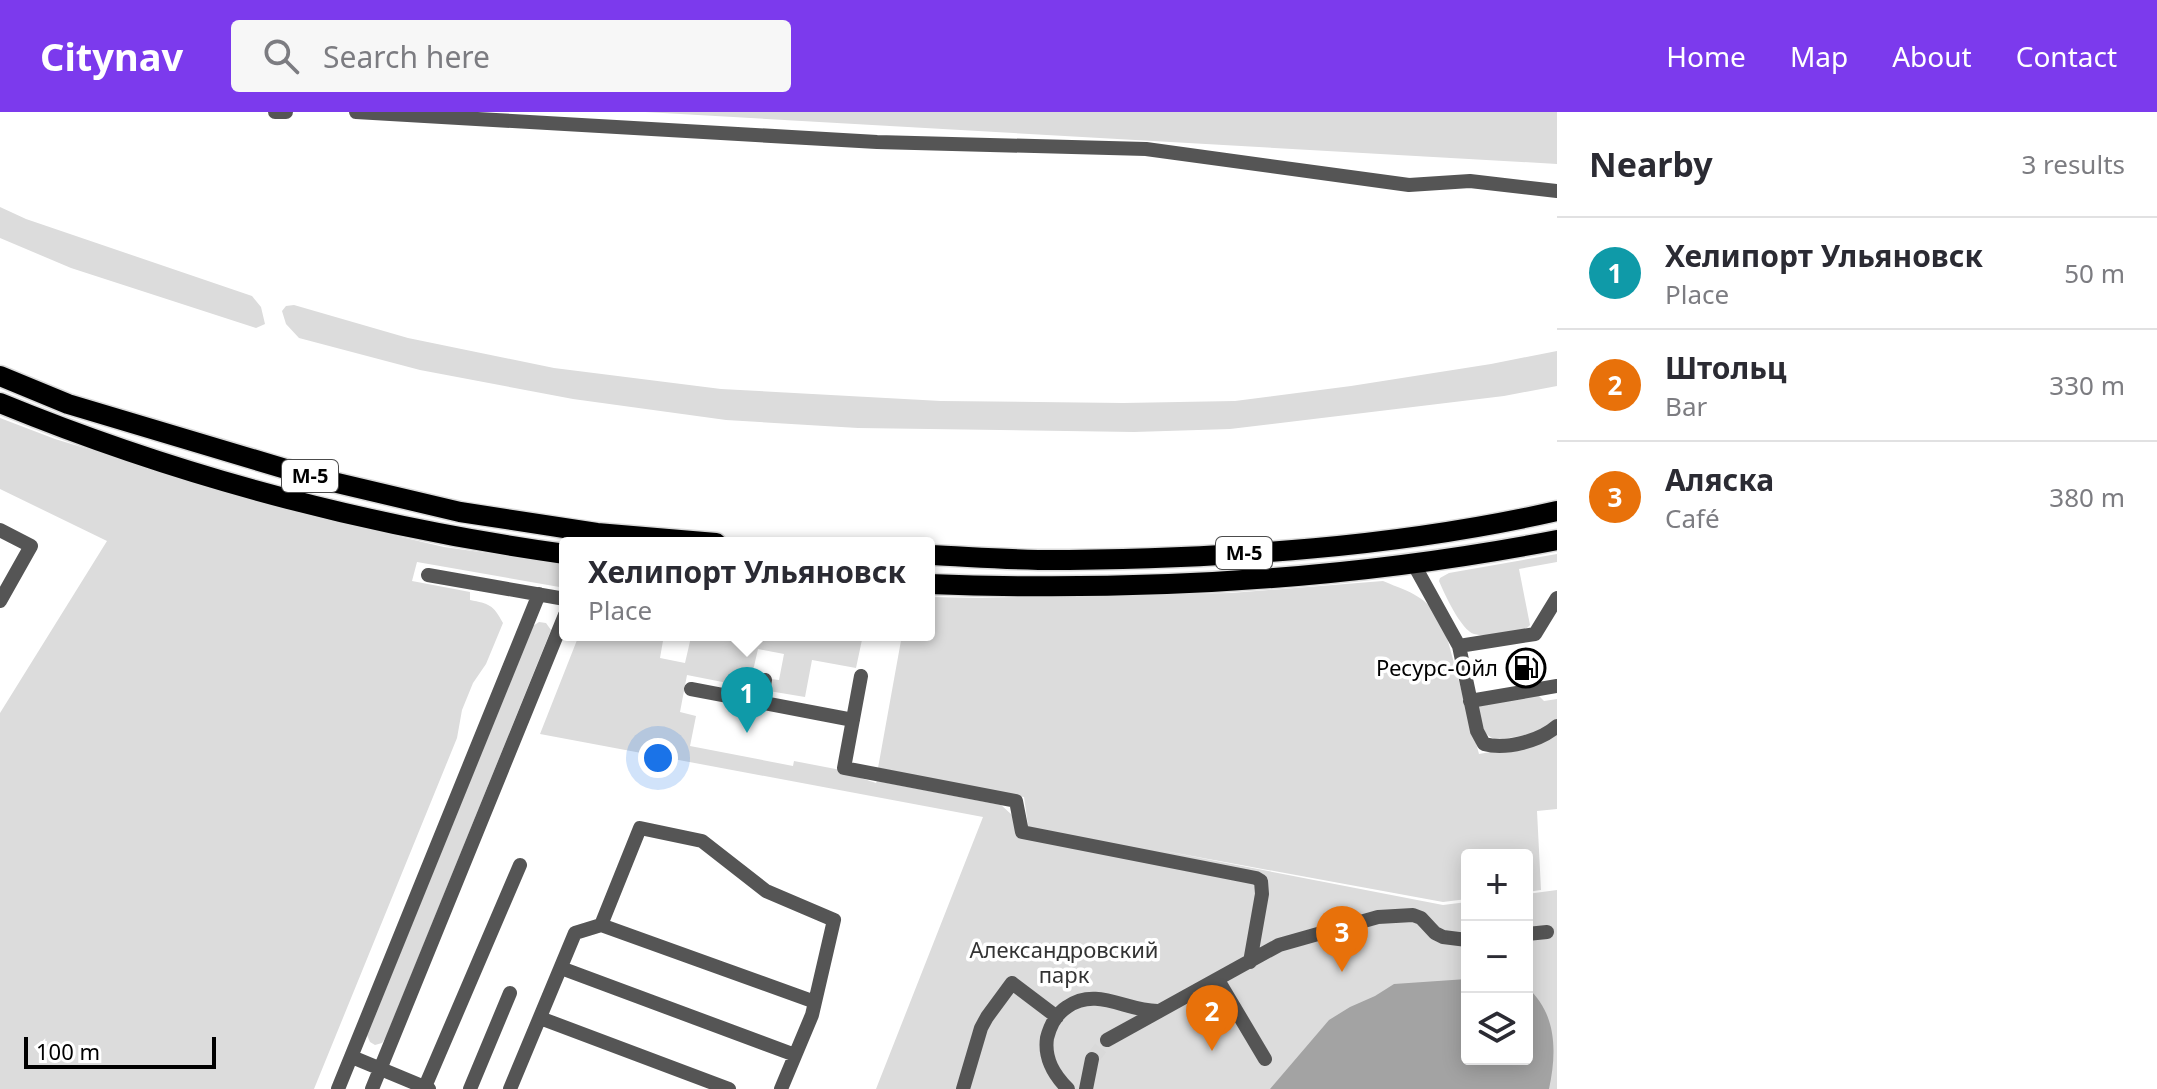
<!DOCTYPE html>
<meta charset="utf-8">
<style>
body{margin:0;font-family:"Noto Sans",sans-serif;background:#f7f7f7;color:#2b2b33}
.controls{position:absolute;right:24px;bottom:24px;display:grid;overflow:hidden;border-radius:8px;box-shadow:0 4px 20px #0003}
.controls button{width:72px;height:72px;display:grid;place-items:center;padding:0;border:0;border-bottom:2px solid #e1e1e2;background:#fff;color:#2b2b33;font:40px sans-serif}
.scale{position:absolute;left:24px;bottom:20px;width:192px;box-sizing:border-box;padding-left:8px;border:4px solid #000;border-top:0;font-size:22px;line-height:28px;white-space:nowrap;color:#000;-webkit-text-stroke:6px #fff;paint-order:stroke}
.you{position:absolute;left:658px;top:646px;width:28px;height:28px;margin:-20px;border:6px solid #fff;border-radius:50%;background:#1a73e8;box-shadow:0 0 0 12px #1a73e833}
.badge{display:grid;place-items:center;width:52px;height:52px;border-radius:50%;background:#7c3aed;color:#fff;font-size:26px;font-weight:700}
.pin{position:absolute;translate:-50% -66px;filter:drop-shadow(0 2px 4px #0008)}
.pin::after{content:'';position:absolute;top:42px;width:28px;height:24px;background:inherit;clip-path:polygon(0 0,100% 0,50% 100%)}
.popup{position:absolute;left:559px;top:425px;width:376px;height:104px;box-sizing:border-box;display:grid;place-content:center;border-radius:8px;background:#fff;filter:drop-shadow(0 2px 6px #0005);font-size:26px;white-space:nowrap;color:#7c7c81}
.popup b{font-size:30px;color:#2b2b33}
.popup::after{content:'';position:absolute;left:50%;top:100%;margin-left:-16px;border:16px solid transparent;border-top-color:#fff}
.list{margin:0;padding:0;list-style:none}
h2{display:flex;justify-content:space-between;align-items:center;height:104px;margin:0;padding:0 32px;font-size:34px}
h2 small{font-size:26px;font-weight:400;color:#7c7c81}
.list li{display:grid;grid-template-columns:52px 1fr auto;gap:24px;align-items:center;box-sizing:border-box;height:112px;padding:0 32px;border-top:2px solid #e1e1e2}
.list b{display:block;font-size:30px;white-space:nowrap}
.list p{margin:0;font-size:26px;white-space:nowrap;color:#7c7c81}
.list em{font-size:26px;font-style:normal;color:#7c7c81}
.icon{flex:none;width:44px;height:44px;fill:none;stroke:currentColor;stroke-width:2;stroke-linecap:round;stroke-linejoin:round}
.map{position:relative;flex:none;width:1557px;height:977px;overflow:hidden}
header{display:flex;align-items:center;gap:48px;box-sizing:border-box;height:112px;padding:0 40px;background:#7c3aed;color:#fff}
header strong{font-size:38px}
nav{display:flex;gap:44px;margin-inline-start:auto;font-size:28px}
.search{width:560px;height:72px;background:#f7f7f7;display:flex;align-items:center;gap:20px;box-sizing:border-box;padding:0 28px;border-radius:8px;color:#7c7c81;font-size:30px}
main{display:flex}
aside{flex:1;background:#fff}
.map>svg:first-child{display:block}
.green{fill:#dcdcdc}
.water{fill:#a3a3a3}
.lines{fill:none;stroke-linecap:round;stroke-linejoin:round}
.minor-tunnel{stroke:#d9d9d9;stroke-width:14;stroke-dasharray:14 7;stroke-linecap:butt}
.highway-casing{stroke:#dbdbdb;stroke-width:23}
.minor{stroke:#555;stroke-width:14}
.highway{stroke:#000;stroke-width:20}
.labels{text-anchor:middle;stroke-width:7;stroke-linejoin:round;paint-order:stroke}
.shield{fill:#fff;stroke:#4c4c4c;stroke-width:2}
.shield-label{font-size:20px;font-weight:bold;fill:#000}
.poi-label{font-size:22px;fill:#000;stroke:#fff;text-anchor:end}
.park-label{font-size:22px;fill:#333;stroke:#fff}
</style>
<header>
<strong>Citynav</strong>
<div class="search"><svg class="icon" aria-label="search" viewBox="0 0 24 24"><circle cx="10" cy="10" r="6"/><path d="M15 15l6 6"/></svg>Search here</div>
<nav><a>Home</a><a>Map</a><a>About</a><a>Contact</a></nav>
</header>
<main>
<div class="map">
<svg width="1557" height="977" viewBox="0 0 1557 977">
<rect width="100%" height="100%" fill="#fff"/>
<path class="green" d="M 645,0 L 1557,0 L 1557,52 Z
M 0,95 L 26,107 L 252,184 L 261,195 L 265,212 L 256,216 L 71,156 L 0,126 Z
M 294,193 L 408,226 L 554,256 L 721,277 L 941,289 L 1123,291 L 1235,289 L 1351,274 L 1491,252 L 1557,239 L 1557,274 L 1504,284 L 1230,317 L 1134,320 L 858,316 L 726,308 L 573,287 L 420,258 L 299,226 L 286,212 L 282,199 L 286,194 Z
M 0,306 L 55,327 L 303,402 L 444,435 L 565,452 L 565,476 L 417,450 L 412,469 L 470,480 L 470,488 C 489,492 493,492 503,511 L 486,552 L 473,571 L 462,598 L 457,626 L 314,977 L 0,977 L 0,601 L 107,429 L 0,377 Z
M 1557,442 L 1557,450 L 1519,457 L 1530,513 L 1526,517 C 1510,519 1489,526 1474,522 C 1461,518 1444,481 1439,469 L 1440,466 L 1449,461 Z
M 1383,469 C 1414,482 1424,483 1443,511 L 1479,642 L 1541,631 L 1557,622 L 1557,697 L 1537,699 L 1541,778 L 1527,780 L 1527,743 L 1467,743 L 1467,787 L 1443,790 L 1154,737 L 1443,793 L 1467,790 L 1467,947 L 1527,947 L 1527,782 L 1557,778 L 1557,977 L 876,977 L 983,705 L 540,622 L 579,523 L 664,523 L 660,546 L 685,551 L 691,525 L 683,523 L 863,523 L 856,556 L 812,548 L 805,585 L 769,579 L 771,567 L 779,568 L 784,542 L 758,537 L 752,563 L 760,565 L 758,577 L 687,563 L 680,600 L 696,604 L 690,634 L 793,654 L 794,649 L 846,659 L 855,664 L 876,671 L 877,669 L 1001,693 L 1011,702 L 1017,711 L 1028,713 L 1024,685 L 878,656 L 902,523 L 929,523 L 929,485 L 982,486 L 1231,481 Z
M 539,510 L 546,511 L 551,518 L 386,925 L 382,931 L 375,933 L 370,930 L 367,923 L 533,514 Z
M 1536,581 L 1544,589 L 1557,587 L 1557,609 L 1538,621 L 1497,628 C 1480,622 1479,609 1477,594 Z"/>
<path class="water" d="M 1467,867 L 1467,947 L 1527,947 L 1527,875 C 1557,902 1557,940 1549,977 L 1270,977 L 1329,908 L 1350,895 L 1375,884 L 1394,872 Z"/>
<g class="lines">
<path class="minor-tunnel" d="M 1092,947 L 1107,928"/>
<g class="highway-casing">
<path id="highway" d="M 0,264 L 68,292 L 316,366 L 460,400 L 597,421 L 716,431
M 0,291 C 180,365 372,415 565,442
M 929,443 C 975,445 1022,449 1069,448 C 1231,446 1398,435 1557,399
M 929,472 C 1138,480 1351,468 1557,428"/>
</g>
<path class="minor" d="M 275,0 L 286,0
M 356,0 L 877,30 L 1146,37 L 1409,73 L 1470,69 L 1557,79
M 0,418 L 31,434 L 0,489
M 1413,451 L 1459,534 L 1535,522 L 1557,486
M 428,463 L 565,487
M 1459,534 L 1477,619 L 1484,632 C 1506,638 1540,629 1557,614
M 861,564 L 844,656 L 1016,689 L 1022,720 L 1256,766 L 1261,769 L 1262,782 L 1250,850
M 691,577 L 853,608
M 1470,589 L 1557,574
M 761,590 L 765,568
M 601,813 L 815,890
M 1527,822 L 1547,820
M 561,856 L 795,943
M 1218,868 L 1265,947
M 540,906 L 729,977
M 1107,928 L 1279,833 L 1378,805 L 1413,803 L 1421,806 L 1435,821 L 1443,825 L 1467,828
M 352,945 L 429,977
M 338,977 L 539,482
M 372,977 L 565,503
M 424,977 L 520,753
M 470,977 L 510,881
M 510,977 L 575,821 L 601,813 L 640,716 L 702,729 L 766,779 L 834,808 L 812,903 L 781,977
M 963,977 L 981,916 L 987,905 L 1012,871 L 1057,905
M 1068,977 C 1054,963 1044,947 1047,926 C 1050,914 1056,902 1067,895 C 1097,874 1127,900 1159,899
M 1086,977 L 1092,947"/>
<use href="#highway" class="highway"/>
</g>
<defs>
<g id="fuel-ring" transform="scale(2)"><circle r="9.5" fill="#fff" stroke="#000" stroke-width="1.5"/><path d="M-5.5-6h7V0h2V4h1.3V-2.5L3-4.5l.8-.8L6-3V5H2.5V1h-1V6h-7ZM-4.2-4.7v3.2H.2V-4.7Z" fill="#000"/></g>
</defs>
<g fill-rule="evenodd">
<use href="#fuel-ring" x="1526" y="556"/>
</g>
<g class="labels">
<g class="shield">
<rect x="282" y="348" width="56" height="32" rx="6"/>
<rect x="1216" y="425" width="56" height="32" rx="6"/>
</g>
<g class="shield-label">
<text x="310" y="371">М-5</text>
<text x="1244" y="448">М-5</text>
</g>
<g class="poi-label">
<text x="1498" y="564">Ресурс-Ойл</text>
</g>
<g class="park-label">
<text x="1064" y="846">Александровский<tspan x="1064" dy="25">парк</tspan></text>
</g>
</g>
</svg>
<div class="controls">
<button>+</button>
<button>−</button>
<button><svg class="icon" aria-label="layers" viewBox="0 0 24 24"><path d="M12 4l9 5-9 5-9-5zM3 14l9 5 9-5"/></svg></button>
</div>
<div class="scale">100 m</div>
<div class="you"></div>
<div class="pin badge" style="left:747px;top:621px;background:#0f9aa8">1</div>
<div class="popup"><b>Хелипорт Ульяновск</b>Place</div>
<div class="pin badge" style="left:1212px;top:939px;background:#e8710a">2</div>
<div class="pin badge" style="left:1342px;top:860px;background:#e8710a">3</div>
</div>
<aside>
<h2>Nearby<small>3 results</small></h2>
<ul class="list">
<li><span class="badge" style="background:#0f9aa8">1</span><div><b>Хелипорт Ульяновск</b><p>Place</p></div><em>50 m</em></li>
<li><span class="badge" style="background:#e8710a">2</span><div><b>Штольц</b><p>Bar</p></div><em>330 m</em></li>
<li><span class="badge" style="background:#e8710a">3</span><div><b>Аляска</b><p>Café</p></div><em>380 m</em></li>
</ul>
</aside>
</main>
